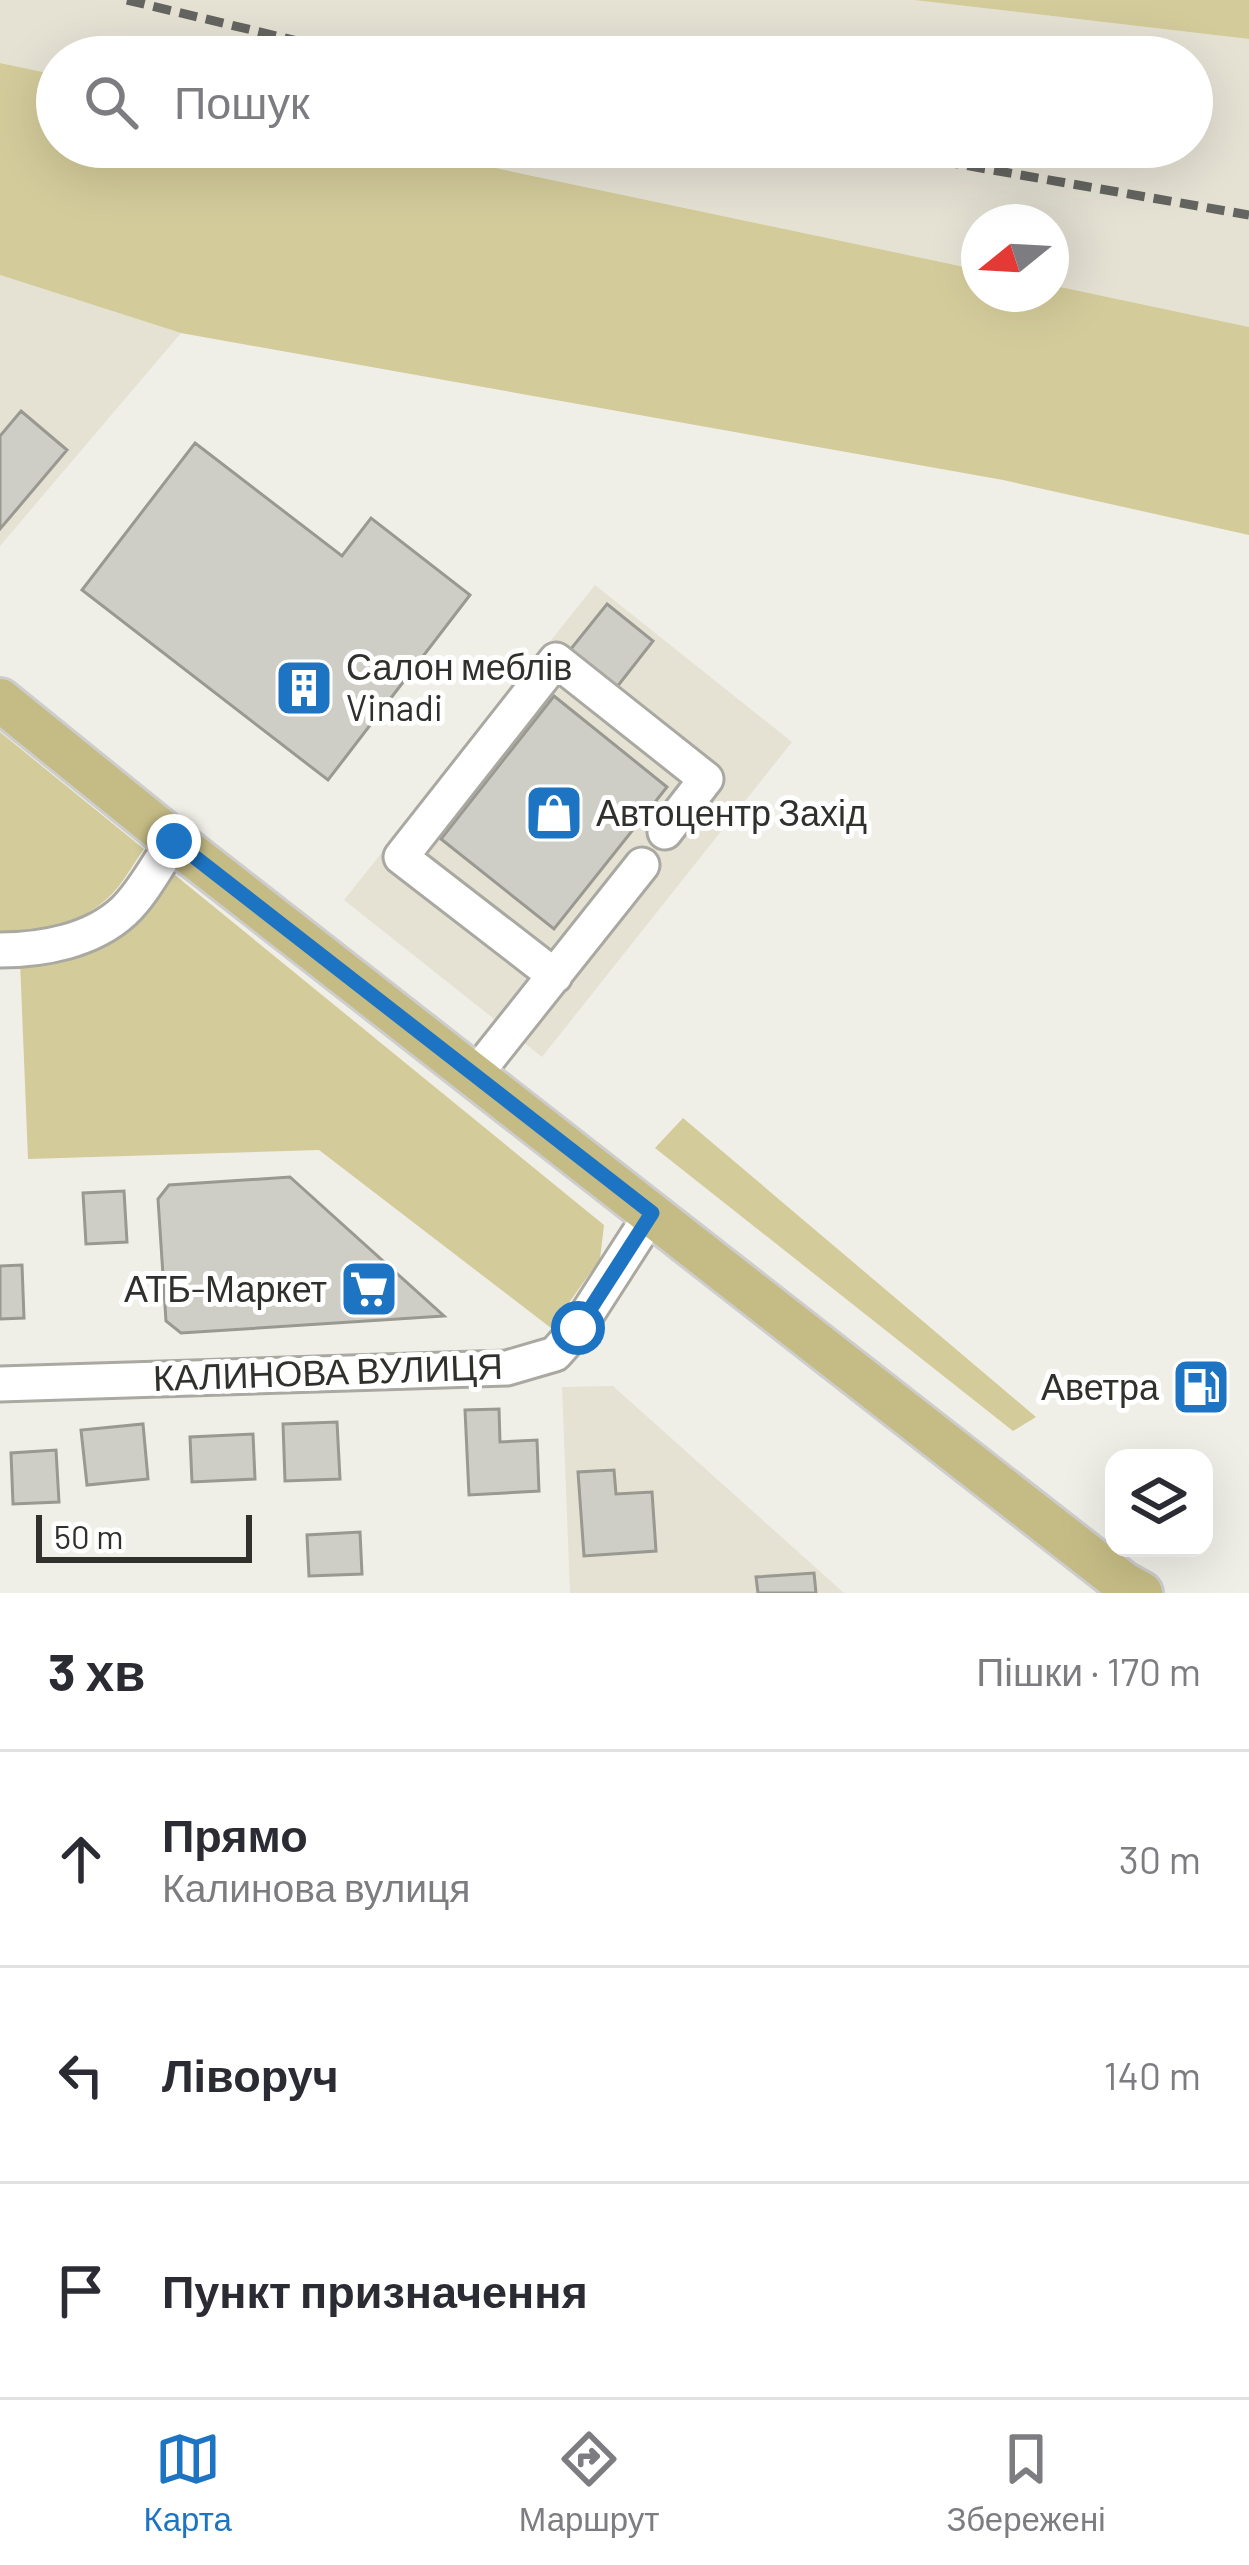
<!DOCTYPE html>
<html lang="uk">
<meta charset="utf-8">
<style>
body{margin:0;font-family:Barlow,sans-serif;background:#f7f7f7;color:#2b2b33}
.controls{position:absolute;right:36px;bottom:36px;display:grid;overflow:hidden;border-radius:24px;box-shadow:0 12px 48px #0002}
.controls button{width:108px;height:108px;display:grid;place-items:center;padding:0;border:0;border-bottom:3px solid #e1e1e2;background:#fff;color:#2b2b33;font:60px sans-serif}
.compass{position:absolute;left:961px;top:204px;width:108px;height:108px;border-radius:50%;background:#fff;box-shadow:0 12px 48px #0002;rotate:252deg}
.scale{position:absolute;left:36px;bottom:30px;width:216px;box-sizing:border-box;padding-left:12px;border:6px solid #30302d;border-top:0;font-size:33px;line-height:42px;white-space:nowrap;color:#30302d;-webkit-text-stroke:9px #fff;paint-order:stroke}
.stop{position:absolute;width:36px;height:36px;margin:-27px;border:9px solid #1d74c2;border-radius:50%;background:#fff}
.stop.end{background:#1d74c2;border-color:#fff;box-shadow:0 3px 12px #0008}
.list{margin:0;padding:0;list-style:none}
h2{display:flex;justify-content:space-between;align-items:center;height:156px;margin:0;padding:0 48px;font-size:51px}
h2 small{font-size:39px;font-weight:400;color:#7c7c81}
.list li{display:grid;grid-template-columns:78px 1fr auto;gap:36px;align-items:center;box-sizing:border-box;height:216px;padding:0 48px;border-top:3px solid #e1e1e2}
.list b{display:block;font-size:45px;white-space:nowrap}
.list p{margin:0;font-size:39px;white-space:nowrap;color:#7c7c81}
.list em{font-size:39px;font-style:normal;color:#7c7c81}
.icon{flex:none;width:66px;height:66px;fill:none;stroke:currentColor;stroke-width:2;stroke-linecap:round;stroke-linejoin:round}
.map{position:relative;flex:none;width:1249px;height:1593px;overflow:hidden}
.search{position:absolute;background:#fff;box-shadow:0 12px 48px #0002;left:36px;right:36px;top:36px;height:132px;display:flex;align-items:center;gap:30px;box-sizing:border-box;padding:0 42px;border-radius:66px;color:#7c7c81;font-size:45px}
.sheet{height:804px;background:#fff}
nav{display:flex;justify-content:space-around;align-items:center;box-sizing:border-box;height:168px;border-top:3px solid #e1e1e2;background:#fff;font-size:33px;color:#7c7c81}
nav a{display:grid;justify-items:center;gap:6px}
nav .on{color:#1d74c2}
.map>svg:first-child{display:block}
.built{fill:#e5e2d4}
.green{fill:#d3cb9a}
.building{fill:#cfcec6;stroke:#999891;stroke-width:3}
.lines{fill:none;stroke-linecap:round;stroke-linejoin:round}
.minor-casing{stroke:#a9a8a1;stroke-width:39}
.major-casing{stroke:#cdcdcd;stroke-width:48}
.minor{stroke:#fff;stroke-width:33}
.major{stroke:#c5bc85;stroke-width:42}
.rail{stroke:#646460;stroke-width:9;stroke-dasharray:18 9;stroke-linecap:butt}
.route{stroke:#1d74c2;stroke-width:15}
.labels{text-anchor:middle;stroke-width:10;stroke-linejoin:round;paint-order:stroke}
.poi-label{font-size:36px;fill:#30302d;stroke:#fff;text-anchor:start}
.street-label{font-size:36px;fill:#30302d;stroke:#fff}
</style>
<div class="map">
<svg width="1249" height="1593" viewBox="0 0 1249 1593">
<rect width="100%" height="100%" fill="#f0efe7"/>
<path class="built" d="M 0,0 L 914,0 L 1249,39 L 1249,327 L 1051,285 L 1051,222 L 979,222 L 979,270 L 396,147 L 1192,147 L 1192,57 L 57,57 L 57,75 L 0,63 Z
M 0,275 L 181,333 L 0,546 Z
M 595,585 L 792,742 L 542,1057 L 344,900 Z
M 613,1386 L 844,1593 L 570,1593 L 562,1387 Z"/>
<path class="green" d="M 914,0 L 1249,0 L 1249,39 Z
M 0,63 L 57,75 L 57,147 L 396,147 L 979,270 L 979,294 L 1051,294 L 1051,285 L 1249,327 L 1249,535 L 1003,480 L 181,333 L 0,275 Z
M 0,732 L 144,849 C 133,864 123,884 109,897 C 81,923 37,938 0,937 Z
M 175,875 L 604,1225 L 600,1259 L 551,1328 L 319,1150 L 28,1159 L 20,961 C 86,971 135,919 175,875 Z
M 683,1118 L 1036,1417 L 1013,1431 L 655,1148 Z"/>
<path class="building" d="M 21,411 L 67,450 L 0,529 L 0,436 Z
M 195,443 L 342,556 L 371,518 L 470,595 L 328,780 L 82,590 Z
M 607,604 L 653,641 L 617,687 L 570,650 Z
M 554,696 L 667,787 L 554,929 L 441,839 Z
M 290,1177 L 444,1316 L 181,1333 L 166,1321 L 158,1199 L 169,1185 Z
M 124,1191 L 127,1242 L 86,1244 L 83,1193 Z
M 22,1265 L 24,1318 L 0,1319 L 0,1266 Z
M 499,1409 L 500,1442 L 537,1440 L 539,1491 L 469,1495 L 465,1410 Z
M 337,1422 L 340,1479 L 285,1481 L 283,1424 Z
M 143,1424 L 148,1479 L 87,1485 L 81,1430 Z
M 253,1434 L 255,1479 L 192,1482 L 190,1437 Z
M 56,1450 L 59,1502 L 13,1504 L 11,1453 Z
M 614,1470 L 616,1494 L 652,1492 L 656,1551 L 584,1556 L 578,1472 Z
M 360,1532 L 362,1574 L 309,1576 L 307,1535 Z
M 814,1573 L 816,1593 L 758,1593 L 756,1577 Z"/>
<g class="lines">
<g class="minor-casing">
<path id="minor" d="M 0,950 C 42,950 92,941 124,911 C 144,892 158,863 174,841
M 555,976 L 401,857 L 556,660 L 706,779 L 665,832
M 475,1075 L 642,865
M 0,1384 L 507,1368 L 555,1354 L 578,1328 L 652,1213"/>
</g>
<g class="major-casing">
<path id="major" d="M 0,700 L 174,841 L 1123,1583 L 1141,1593"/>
</g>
<use href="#minor" class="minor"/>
<use href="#major" class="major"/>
<path class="rail" d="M 127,0 L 364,57
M 861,147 L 1249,215"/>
</g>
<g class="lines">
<path class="route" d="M 174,841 L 652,1213 L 578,1328"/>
</g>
<defs>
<g id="building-square" transform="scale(3)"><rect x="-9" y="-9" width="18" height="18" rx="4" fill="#1d74c2" stroke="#fff"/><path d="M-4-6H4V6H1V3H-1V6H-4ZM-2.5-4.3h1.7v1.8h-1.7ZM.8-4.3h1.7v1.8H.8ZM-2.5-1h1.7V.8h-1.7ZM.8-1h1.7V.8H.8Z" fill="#fff"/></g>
<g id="shop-square" transform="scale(3)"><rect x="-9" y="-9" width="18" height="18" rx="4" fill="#1d74c2" stroke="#fff"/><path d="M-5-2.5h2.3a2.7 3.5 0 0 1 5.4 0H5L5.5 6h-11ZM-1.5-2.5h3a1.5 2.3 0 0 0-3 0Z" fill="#fff"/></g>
<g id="supermarket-square" transform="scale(3)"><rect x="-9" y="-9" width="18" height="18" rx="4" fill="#1d74c2" stroke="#fff"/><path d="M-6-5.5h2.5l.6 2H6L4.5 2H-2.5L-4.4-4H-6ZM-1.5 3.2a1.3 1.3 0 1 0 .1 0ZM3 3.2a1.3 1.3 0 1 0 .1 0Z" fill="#fff"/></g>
<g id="fuel-square" transform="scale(3)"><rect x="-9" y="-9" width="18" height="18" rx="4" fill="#1d74c2" stroke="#fff"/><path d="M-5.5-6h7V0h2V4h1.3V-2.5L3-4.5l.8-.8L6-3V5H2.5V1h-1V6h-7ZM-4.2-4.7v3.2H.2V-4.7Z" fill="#fff"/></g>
</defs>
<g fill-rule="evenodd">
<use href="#building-square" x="304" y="688"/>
<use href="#shop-square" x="554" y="813"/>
<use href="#supermarket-square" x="369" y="1289"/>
<use href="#fuel-square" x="1201" y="1387"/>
</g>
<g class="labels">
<g class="poi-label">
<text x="346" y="680">Салон меблів<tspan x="346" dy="41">Vinadi</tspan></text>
<text x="596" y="826">Автоцентр Захід</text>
<text x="327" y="1302" text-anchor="end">АТБ-Маркет</text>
<text x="1159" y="1400" text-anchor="end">Аветра</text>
</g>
<g class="street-label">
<text transform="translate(328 1372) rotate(-2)" y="13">КАЛИНОВА ВУЛИЦЯ</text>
</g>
</g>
</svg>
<div class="controls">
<button><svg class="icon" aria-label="layers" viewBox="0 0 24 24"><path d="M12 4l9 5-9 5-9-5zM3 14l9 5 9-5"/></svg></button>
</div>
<svg class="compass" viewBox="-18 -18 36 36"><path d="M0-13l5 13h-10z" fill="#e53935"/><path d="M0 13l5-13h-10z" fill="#7c7c81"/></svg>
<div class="scale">50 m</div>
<div class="stop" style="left:578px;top:1328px"></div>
<div class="stop end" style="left:174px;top:841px"></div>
<div class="search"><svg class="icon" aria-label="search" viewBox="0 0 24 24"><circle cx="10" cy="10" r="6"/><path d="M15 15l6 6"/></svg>Пошук</div>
</div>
<section class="sheet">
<h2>3 хв<small>Пішки · 170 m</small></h2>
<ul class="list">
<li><svg class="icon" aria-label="ahead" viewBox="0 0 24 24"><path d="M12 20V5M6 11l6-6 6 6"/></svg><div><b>Прямо</b><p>Калинова вулиця</p></div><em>30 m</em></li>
<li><svg class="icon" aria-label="left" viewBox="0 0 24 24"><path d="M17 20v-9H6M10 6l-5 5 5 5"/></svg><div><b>Ліворуч</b></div><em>140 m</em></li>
<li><svg class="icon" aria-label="arrive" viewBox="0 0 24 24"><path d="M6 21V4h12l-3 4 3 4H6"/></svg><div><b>Пункт призначення</b></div></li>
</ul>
</section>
<nav>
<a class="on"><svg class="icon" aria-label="map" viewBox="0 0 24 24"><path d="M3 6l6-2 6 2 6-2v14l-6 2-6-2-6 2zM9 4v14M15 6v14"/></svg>Карта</a>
<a><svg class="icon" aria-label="directions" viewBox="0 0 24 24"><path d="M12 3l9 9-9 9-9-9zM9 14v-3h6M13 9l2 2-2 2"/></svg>Маршрут</a>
<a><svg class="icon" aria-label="saved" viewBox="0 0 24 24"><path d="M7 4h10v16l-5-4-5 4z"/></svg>Збережені</a>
</nav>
